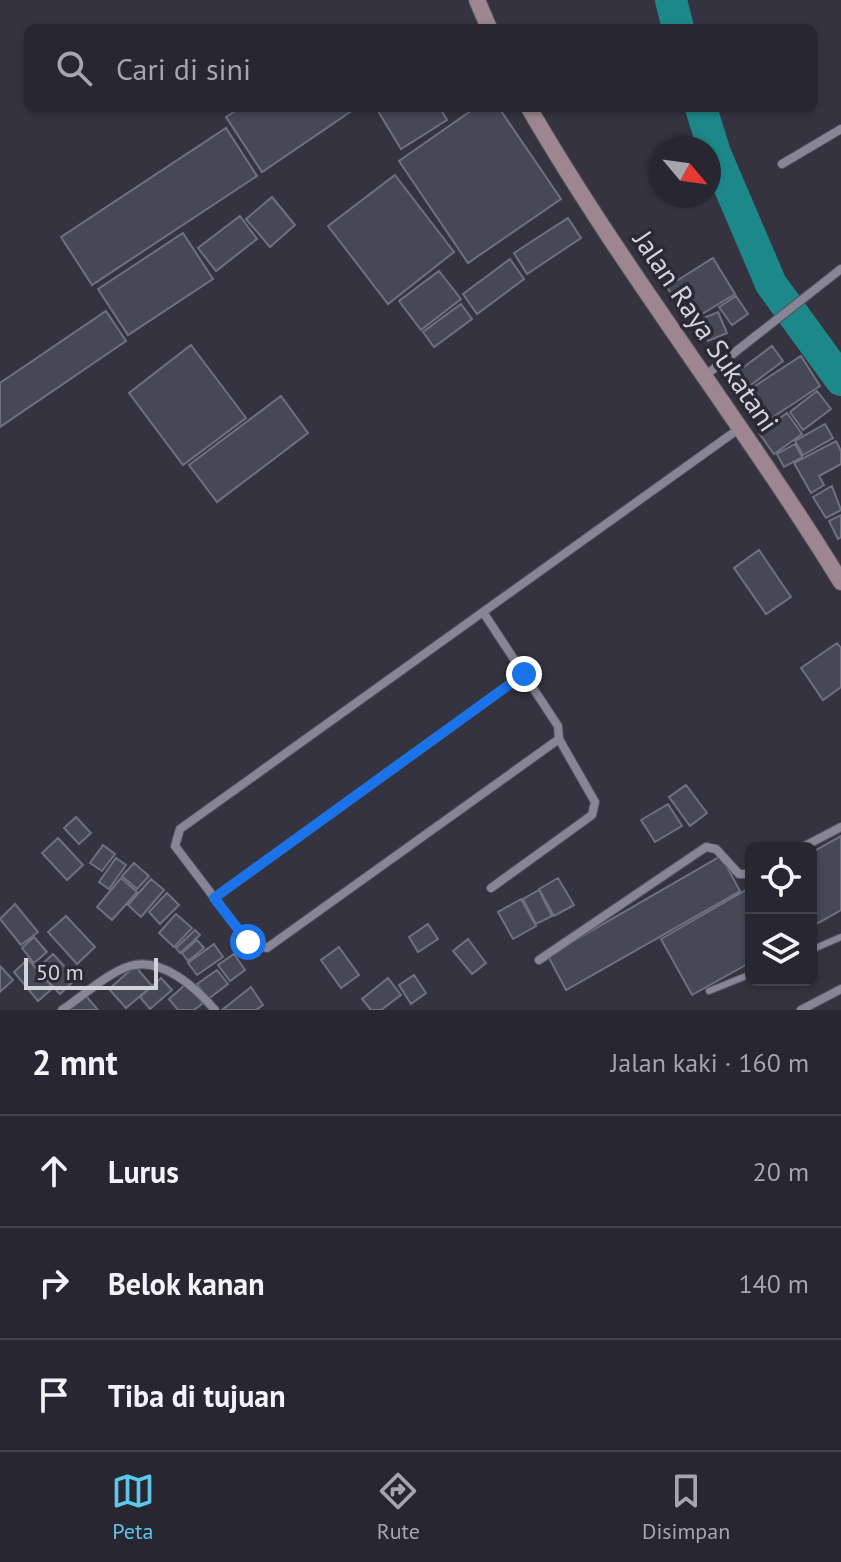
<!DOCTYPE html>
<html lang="id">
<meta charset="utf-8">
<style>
body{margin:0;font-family:"PT Sans",sans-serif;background:#34323c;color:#f1f3f6}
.controls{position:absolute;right:24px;bottom:24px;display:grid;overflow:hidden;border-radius:12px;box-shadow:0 2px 6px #0004}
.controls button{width:72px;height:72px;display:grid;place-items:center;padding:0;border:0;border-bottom:2px solid #44434c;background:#282630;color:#f1f3f6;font:40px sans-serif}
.compass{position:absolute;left:649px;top:136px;width:72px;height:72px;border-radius:50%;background:#282630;box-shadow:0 2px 6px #0004;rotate:119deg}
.scale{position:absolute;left:24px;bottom:20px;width:134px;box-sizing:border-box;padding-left:8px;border:4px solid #d4d3db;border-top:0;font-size:22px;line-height:28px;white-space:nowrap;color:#d4d3db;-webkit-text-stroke:6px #2b2935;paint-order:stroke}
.stop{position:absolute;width:24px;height:24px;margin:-18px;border:6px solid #1a73e8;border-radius:50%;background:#fff}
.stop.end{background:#1a73e8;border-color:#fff;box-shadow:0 2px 8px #0008}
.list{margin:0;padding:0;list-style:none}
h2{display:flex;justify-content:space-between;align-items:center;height:104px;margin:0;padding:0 32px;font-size:34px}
h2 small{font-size:26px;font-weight:400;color:#a5a5ab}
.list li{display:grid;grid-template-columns:52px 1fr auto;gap:24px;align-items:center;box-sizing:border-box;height:112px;padding:0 32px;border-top:2px solid #44434c}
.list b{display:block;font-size:30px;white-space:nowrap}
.list em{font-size:26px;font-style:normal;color:#a5a5ab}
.icon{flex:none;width:44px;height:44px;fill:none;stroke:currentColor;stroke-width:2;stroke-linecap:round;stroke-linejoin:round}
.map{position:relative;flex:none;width:841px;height:1010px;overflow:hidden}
.search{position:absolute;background:#282630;box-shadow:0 2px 6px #0004;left:24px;right:24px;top:24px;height:88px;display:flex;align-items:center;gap:20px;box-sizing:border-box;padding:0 28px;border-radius:12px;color:#a5a5ab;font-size:30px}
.sheet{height:440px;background:#282630}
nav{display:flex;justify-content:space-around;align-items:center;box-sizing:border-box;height:112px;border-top:2px solid #44434c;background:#282630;font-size:22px;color:#a5a5ab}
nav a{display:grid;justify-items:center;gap:4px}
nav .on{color:#5cc7e8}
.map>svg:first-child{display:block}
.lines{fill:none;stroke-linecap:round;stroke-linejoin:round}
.river{stroke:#1d8889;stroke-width:32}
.building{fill:#474856;stroke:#6f707f;stroke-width:2}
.lane-casing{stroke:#53525c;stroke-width:8}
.street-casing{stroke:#53525c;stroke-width:10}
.secondary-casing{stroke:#53525c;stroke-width:18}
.lane{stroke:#888696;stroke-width:6}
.street{stroke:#888696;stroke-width:8}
.secondary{stroke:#9d868f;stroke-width:16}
.route{stroke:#1a73e8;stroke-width:10}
.labels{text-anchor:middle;stroke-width:7;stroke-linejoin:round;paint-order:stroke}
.street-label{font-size:28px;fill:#d4d3db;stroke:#2b2935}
</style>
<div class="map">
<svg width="841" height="1010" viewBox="0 0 841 1010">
<rect width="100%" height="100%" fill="#353340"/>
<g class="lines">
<path class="river" d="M 671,0 L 678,28
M 701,108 L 715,153 L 771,284 L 841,380"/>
</g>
<path class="building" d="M 240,108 L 356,108 L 262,172 L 226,117 Z
M 383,108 L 440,108 L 447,120 L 401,149 L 378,111 Z
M 475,108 L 499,108 L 561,199 L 468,263 L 399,161 Z
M 226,128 L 257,176 L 92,285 L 61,237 Z
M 395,175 L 454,252 L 388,304 L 328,226 Z
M 272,197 L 295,225 L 270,247 L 246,219 Z
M 240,216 L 257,239 L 216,271 L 198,248 Z
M 568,218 L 581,238 L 527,274 L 514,253 Z
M 183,233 L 213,279 L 128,335 L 98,289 Z
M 713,258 L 735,294 L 689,322 L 667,287 Z
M 510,259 L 524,279 L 477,314 L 463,294 Z
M 439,271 L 461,299 L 421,330 L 399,301 Z
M 736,296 L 748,314 L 732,325 L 719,307 Z
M 461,304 L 472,319 L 434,347 L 423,332 Z
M 106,311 L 126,341 L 0,427 L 0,383 Z
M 718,312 L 727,333 L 708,341 L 699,320 Z
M 191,345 L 246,418 L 183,465 L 129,393 Z
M 772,346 L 783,361 L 740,393 L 729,378 Z
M 801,356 L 820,386 L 761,425 L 741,395 Z
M 817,391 L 831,409 L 803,430 L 790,412 Z
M 281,396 L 308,433 L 217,502 L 189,465 Z
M 787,413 L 802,434 L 774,454 L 759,433 Z
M 825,424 L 833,438 L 803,455 L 795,441 Z
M 836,441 L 841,451 L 841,464 L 819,476 L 824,485 L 811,493 L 794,463 Z
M 795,444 L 802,457 L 784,467 L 777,454 Z
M 832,486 L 841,510 L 826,518 L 813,497 Z
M 841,515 L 841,537 L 838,539 L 829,521 Z
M 759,550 L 791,597 L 766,614 L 734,568 Z
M 837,643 L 841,648 L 841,687 L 823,700 L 801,668 Z
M 686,785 L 707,813 L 690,826 L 669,797 Z
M 668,804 L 682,826 L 655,842 L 641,820 Z
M 76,817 L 91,833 L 79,844 L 64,828 Z
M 841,836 L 841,910 L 811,927 L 811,853 Z
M 58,838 L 83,865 L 67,880 L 42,853 Z
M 103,845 L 115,854 L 102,871 L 90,863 Z
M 721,856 L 740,891 L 566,990 L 548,956 Z
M 116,858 L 126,865 L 109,889 L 99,882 Z
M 134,863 L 149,876 L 137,889 L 122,876 Z
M 121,878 L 137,892 L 112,920 L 97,907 Z
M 558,878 L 574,905 L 554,916 L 539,889 Z
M 151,879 L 164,890 L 141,917 L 128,905 Z
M 751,887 L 751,962 L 692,995 L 661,939 Z
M 539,890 L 552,916 L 536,924 L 523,899 Z
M 167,893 L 179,905 L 160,924 L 149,912 Z
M 521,899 L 536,926 L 513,939 L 498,912 Z
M 15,904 L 38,932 L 21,945 L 0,919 Z
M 176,914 L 192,928 L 174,947 L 159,933 Z
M 66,916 L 95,947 L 77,964 L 48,932 Z
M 428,924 L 438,939 L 418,952 L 409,937 Z
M 195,930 L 200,935 L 180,953 L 176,948 Z
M 34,937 L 47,952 L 34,963 L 22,948 Z
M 468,939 L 486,963 L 472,974 L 453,951 Z
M 197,940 L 204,948 L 188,961 L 182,953 Z
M 214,944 L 223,957 L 197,975 L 188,963 Z
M 339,947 L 359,975 L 341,988 L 321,960 Z
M 53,954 L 76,979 L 60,994 L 37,969 Z
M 234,954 L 245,970 L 230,981 L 218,965 Z
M 28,959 L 53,988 L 38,1001 L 14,972 Z
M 0,966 L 13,980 L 0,992 Z
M 135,966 L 152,986 L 126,1008 L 109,989 Z
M 217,970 L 228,984 L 208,999 L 197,984 Z
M 414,975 L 426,993 L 411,1004 L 399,985 Z
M 161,978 L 172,990 L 150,1009 L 140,997 Z
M 388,978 L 401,995 L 381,1010 L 371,1010 L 362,999 Z
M 186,984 L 203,1003 L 194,1010 L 178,1010 L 169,999 Z
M 251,987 L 263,1005 L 256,1010 L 222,1010 Z
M 86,996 L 98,1010 L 69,1010 Z"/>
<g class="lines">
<g class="lane-casing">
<path id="lane" d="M 811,950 L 841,937
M 709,991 L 751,974"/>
</g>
<g class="street-casing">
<path id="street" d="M 782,164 L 841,129
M 706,375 L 841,269
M 483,612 L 558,726 L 559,739 L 267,948 L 248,942 L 175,846 L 180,829 L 740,428
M 801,848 L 841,827
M 491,888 L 592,815 L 595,802 L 559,739
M 214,898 L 524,674
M 539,960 L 706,847 L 716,849 L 739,874 L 751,874
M 62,1010 C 83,996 107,973 130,966 C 162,956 197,989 215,1010
M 801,1010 L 841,989"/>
</g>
<g class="secondary-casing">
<path id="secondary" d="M 477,0 L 489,28
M 529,108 C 624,272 742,421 841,582"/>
</g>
<use href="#lane" class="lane"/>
<use href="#street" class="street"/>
<use href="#secondary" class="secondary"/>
</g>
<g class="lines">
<path class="route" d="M 248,942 L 214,898 L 524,674"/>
</g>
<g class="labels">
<g class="street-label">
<text transform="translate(706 331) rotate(56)" y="10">Jalan Raya Sukatani</text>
</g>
</g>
</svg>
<div class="controls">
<button><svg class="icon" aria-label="locate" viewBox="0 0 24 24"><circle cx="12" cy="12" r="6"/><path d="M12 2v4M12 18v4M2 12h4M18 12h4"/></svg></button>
<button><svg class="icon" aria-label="layers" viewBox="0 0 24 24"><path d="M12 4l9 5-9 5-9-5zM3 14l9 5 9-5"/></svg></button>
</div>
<svg class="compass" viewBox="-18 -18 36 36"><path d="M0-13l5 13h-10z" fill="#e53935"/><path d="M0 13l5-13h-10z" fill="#a5a5ab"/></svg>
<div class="scale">50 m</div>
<div class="stop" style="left:248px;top:942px"></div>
<div class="stop end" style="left:524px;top:674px"></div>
<div class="search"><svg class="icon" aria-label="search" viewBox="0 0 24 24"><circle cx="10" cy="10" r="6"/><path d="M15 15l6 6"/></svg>Cari di sini</div>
</div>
<section class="sheet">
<h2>2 mnt<small>Jalan kaki · 160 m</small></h2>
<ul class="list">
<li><svg class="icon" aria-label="ahead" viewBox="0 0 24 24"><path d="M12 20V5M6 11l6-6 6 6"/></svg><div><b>Lurus</b></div><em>20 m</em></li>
<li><svg class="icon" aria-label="right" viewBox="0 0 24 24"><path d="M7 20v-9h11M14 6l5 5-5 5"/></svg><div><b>Belok kanan</b></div><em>140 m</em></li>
<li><svg class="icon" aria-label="arrive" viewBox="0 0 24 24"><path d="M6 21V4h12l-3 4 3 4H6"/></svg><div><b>Tiba di tujuan</b></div></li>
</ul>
</section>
<nav>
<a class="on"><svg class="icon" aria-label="map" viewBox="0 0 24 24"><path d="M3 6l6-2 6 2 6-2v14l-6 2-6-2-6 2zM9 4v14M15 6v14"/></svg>Peta</a>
<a><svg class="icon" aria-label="directions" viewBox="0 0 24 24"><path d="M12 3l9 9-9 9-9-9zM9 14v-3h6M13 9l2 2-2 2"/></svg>Rute</a>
<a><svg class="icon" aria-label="saved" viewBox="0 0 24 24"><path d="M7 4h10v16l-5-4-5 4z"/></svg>Disimpan</a>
</nav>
